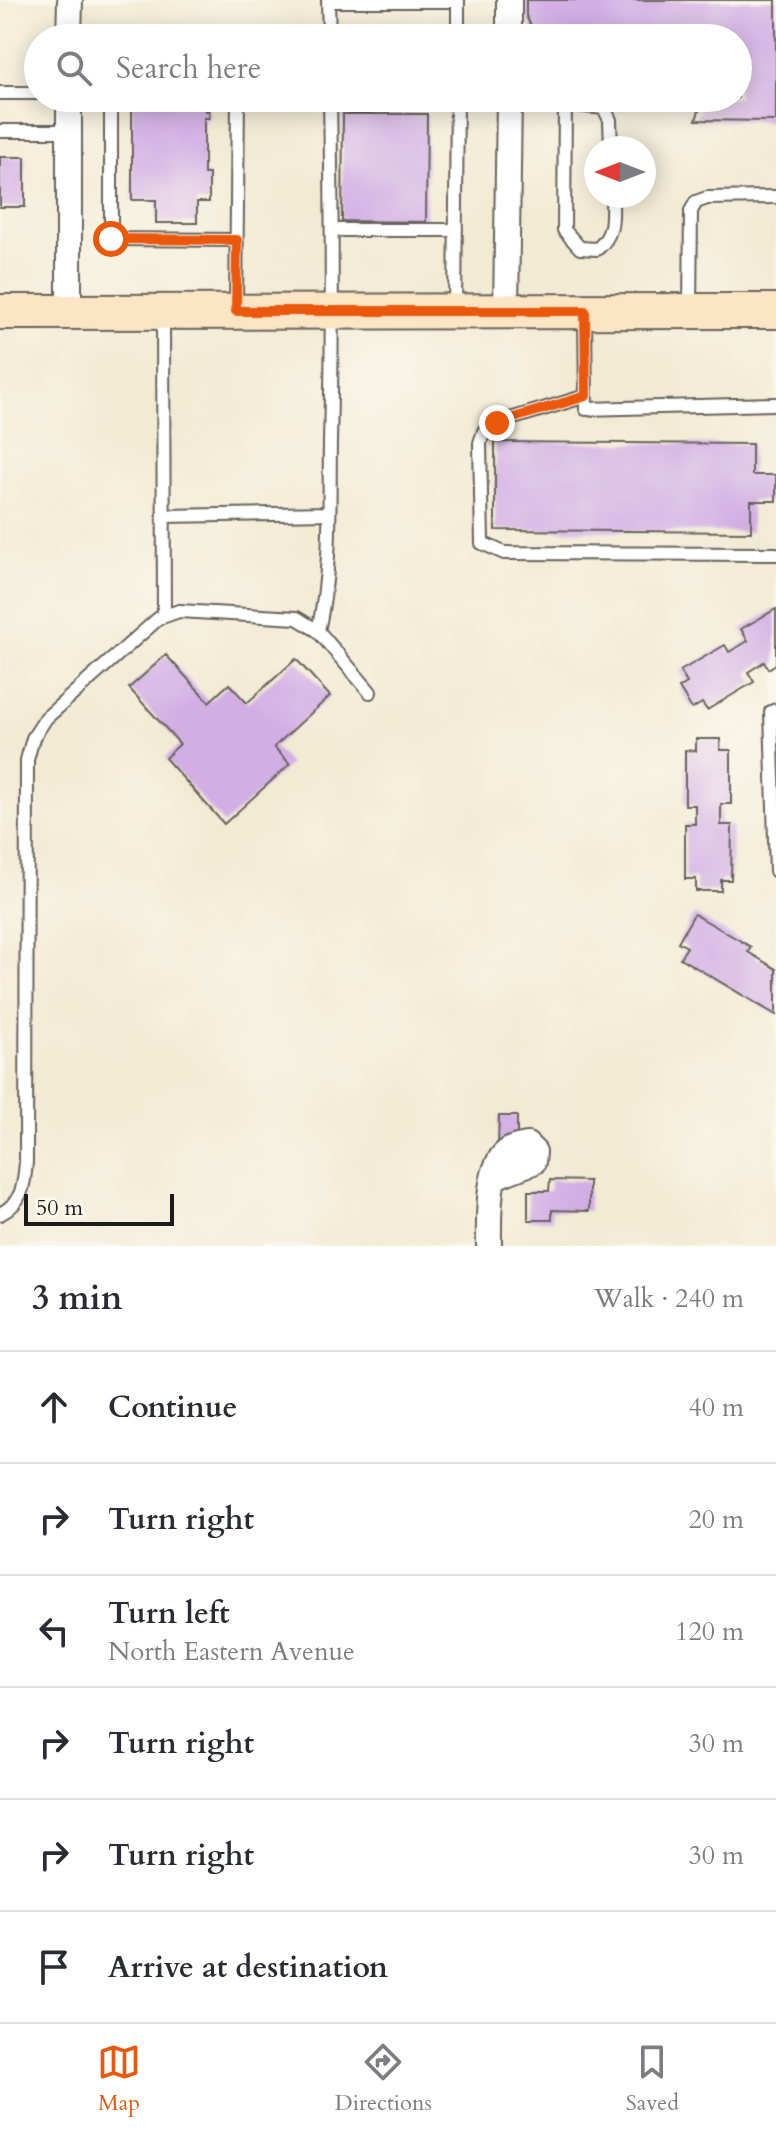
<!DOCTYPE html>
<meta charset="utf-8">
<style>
body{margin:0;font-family:Cardo,serif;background:#f2f2f3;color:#2b2b33}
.compass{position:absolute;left:584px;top:136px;width:72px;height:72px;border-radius:50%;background:#fff;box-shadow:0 4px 20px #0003;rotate:270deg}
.scale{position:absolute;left:24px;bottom:20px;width:150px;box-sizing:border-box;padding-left:8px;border:4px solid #1c1c1c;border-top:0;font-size:22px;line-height:28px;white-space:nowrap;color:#1c1c1c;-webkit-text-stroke:6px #fbf7ec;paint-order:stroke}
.stop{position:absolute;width:24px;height:24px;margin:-18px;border:6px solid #ea580c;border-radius:50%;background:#fff}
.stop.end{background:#ea580c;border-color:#fff;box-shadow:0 2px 8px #0008}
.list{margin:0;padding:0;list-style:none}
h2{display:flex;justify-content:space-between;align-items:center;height:104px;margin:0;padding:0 32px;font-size:34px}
h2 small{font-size:26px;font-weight:400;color:#7c7c81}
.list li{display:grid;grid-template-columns:52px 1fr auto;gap:24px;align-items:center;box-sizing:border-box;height:112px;padding:0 32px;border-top:2px solid #e1e1e2}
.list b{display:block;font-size:30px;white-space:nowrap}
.list p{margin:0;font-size:26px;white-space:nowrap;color:#7c7c81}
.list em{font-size:26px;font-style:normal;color:#7c7c81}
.icon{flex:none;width:44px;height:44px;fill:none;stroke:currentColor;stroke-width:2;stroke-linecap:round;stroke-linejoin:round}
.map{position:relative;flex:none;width:776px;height:1246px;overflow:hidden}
.search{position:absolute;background:#fff;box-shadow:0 4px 20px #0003;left:24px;right:24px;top:24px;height:88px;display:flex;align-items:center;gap:20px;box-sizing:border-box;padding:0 28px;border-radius:44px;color:#7c7c81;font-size:30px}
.sheet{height:776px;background:#fff}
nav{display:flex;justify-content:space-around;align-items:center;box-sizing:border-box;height:112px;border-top:2px solid #e1e1e2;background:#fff;font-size:22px;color:#7c7c81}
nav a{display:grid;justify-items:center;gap:4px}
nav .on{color:#ea580c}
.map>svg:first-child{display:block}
.building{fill:#d2aee5}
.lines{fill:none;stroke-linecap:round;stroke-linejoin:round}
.lane-casing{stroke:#67645c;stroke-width:16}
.street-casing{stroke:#67645c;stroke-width:28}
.secondary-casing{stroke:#67645c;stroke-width:38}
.lane{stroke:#fff;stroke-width:12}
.street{stroke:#fff;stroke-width:24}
.secondary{stroke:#fce5c4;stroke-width:34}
.route{stroke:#ea580c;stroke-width:10}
</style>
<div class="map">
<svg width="776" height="1246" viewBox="0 0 776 1246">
<rect width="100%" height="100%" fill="#fbf7ec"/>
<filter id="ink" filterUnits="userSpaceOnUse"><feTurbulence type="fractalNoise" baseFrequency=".0125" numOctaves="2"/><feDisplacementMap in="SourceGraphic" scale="16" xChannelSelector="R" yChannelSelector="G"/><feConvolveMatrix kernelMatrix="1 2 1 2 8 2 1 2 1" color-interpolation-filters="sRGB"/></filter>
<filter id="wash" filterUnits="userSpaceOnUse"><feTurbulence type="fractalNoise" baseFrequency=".006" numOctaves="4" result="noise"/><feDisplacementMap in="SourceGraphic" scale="32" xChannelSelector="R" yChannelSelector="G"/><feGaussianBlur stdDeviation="1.8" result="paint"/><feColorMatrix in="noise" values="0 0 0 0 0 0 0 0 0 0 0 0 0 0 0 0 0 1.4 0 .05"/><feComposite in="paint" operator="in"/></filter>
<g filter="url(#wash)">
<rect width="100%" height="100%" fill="#f2ebd4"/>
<g id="blocks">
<path class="building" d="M 526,0 L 776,0 L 776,121 L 696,120 L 703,98 L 738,98 L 738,38 L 537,38 L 526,16 Z
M 132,98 L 205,98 L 205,111 L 209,111 L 209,118 L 204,118 L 204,174 L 209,174 L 209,202 L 197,202 L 197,223 L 156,223 L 156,200 L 132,200 Z
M 343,114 L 427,114 L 426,222 L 342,221 Z
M 0,157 L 25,157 L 25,207 L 0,207 Z
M 495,442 L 752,444 L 752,475 L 776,475 L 776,501 L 751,501 L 751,532 L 495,530 Z
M 776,609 L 776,664 L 768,669 L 764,662 L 748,672 L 754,682 L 707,710 L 702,703 L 692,709 L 679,688 L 687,683 L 680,671 L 725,645 L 729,652 L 748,641 L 741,629 Z
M 166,655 L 209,702 L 229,684 L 247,703 L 296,659 L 330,696 L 274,747 L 290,764 L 224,824 L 165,758 L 180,744 L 129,688 Z
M 696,739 L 720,739 L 720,750 L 731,750 L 731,804 L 721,804 L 721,825 L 732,825 L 731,880 L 721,880 L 721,891 L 696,891 L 696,879 L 685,879 L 685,824 L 695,824 L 695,805 L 685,805 L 685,750 L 696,751 Z
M 694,914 L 751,947 L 748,952 L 776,969 L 776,1015 L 680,958 L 687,947 L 678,942 Z
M 499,1116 L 517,1116 L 517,1145 L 498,1144 Z
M 550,1180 L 589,1181 L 589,1211 L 552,1210 L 552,1220 L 528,1220 L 528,1191 L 549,1191 Z"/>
</g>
</g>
<g filter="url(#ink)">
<use href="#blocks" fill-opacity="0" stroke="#67645c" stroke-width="2"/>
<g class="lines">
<g class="lane-casing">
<path id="lane" d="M 328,0 L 329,38
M 329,1 L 458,1
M 458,38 L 458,0
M 0,93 L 38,93
M 111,98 L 111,239 L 237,240
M 509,98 L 604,108 L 610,120 L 611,148
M 565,102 L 564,230 L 580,248 L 597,249 C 615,234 612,218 612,196
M 0,131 L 69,131
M 332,230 L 456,230
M 236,308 L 238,98
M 690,308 L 691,211 L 696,202 L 707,198 L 776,197
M 455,311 L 457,98
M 585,314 L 586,409 L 776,404
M 163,315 L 164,616
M 586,396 L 497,423 L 484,431 L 480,443 L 482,543 L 504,553 L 776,554
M 164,516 L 329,513
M 318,631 C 332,569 329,505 330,442 C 333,327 332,213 330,98
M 776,710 L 771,712 L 776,871
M 0,1214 C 23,1202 24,1185 26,1162 L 27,760 L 33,738 L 46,718 L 159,618 L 179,611 L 297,618 L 318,631 L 370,692"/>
</g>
<g class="street-casing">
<path id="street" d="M 509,0 L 509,38
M 69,38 L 70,0
M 69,311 L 69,98
M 506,311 L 509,98
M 489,1246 C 489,1223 486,1165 508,1151 C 513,1147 521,1146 527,1145 L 534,1152 L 533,1162 L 494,1177"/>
</g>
<g class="secondary-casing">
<path id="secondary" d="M 0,312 L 776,311"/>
</g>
<use href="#lane" class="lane"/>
<use href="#street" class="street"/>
<use href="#secondary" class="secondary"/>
</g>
</g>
<g class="lines" filter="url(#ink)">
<path class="route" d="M 111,239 L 237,240 L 236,311 L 585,311 L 586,396 L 497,423"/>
</g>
</svg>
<svg class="compass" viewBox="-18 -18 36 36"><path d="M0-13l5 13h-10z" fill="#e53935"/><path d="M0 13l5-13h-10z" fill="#7c7c81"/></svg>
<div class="scale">50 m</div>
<div class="stop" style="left:111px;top:239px"></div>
<div class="stop end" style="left:497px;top:423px"></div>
<div class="search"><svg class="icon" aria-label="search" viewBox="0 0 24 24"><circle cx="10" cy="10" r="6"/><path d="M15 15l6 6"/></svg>Search here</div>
</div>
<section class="sheet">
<h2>3 min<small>Walk · 240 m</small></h2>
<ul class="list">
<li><svg class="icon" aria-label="ahead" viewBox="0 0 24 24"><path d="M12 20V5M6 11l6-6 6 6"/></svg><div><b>Continue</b></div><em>40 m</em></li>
<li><svg class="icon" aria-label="right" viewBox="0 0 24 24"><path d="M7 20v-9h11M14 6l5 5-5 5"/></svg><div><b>Turn right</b></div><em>20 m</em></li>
<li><svg class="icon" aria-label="left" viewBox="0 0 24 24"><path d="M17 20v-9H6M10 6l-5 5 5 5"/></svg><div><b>Turn left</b><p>North Eastern Avenue</p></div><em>120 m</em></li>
<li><svg class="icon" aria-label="right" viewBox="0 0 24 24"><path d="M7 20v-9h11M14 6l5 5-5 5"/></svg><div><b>Turn right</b></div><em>30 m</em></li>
<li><svg class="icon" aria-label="right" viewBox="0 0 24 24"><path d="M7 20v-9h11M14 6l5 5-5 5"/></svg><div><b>Turn right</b></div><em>30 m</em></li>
<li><svg class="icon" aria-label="arrive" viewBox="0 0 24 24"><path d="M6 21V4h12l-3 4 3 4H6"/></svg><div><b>Arrive at destination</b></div></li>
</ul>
</section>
<nav>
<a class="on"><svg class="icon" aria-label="map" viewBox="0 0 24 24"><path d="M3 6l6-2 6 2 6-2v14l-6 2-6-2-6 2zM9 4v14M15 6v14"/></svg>Map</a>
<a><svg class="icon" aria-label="directions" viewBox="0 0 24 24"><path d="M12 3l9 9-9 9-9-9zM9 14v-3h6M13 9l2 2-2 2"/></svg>Directions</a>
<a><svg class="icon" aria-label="saved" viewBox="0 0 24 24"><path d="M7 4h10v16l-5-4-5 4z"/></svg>Saved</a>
</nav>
